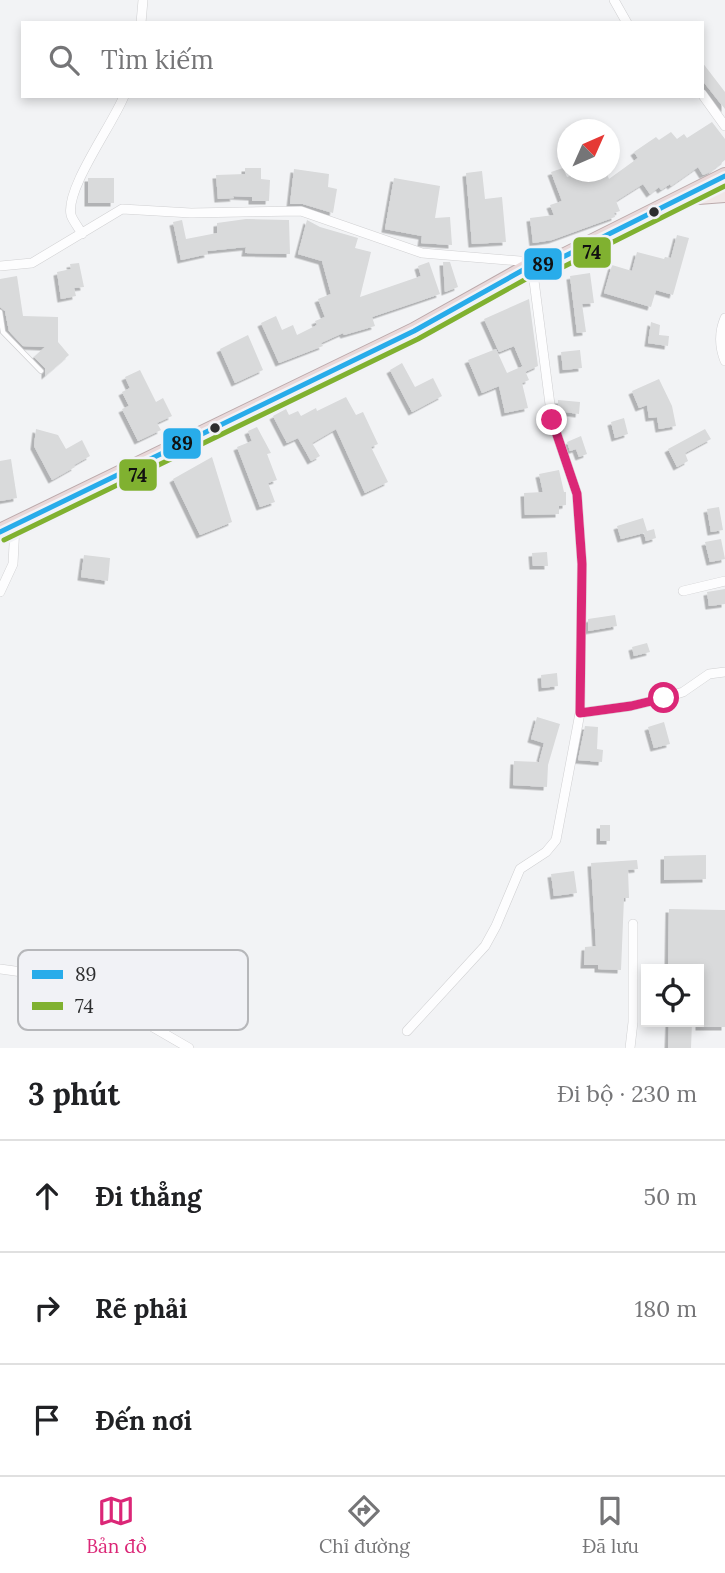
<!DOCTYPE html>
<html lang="vi">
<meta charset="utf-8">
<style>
body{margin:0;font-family:Lora,serif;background:#f2f2f2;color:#202124}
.controls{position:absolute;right:21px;bottom:21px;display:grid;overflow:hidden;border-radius:0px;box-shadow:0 4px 10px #0003}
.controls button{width:63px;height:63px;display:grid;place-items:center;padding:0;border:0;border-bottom:2px solid #e0e0e0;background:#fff;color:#202124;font:35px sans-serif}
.compass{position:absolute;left:557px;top:119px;width:63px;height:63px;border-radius:50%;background:#fff;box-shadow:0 4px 10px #0003;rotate:45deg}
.stop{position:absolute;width:21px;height:21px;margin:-16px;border:5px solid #db2777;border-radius:50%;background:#fff}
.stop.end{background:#db2777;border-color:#fff;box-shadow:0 2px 7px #0008}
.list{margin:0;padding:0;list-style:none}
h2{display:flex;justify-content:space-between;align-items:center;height:91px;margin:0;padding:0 28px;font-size:30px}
h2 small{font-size:23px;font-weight:400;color:#757577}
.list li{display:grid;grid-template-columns:46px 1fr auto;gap:21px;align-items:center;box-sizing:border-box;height:112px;padding:0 28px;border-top:2px solid #e0e0e0}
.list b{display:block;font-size:26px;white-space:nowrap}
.list em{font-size:23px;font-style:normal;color:#757577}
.icon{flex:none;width:38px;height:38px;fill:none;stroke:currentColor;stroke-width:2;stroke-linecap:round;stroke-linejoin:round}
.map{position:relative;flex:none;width:725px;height:1048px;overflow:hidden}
.search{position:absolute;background:#fff;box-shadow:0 4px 10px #0003;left:21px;right:21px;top:21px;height:77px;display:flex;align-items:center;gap:18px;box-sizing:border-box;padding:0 24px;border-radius:0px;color:#757577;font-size:26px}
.sheet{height:427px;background:#fff}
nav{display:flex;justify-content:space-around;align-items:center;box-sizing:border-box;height:98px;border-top:2px solid #e0e0e0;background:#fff;font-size:19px;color:#757577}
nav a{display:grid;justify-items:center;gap:4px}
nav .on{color:#db2777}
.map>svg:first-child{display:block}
.building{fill:#d9dadb;filter:url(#shadow)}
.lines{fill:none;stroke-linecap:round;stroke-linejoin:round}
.lane-casing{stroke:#d0d0d2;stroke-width:6}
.street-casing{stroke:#d0d0d2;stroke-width:10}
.primary-casing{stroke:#bbaaac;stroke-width:16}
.highway-casing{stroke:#bbaaac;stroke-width:18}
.lane{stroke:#fdfdfe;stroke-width:4.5}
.street{stroke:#fdfdfe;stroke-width:9}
.primary{stroke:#f0e7e7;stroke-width:14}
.highway{stroke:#e9d8d9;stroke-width:16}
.bus-1-casing{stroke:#f1f2f6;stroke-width:10}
.bus-2-casing{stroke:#f1f2f6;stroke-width:10}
.bus-1{stroke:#28acea;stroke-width:5}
.bus-2{stroke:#80b130;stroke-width:5}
.route{stroke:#db2777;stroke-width:9}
.bus-dot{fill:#2c2d2e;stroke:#f1f2f6;stroke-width:2.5}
.key{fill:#f1f2f6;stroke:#b6b7ba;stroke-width:2}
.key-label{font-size:19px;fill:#2c2d2e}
.line-badge{stroke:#f1f2f6;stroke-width:2.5}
.pale-badge-label{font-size:19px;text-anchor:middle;font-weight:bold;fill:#111}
</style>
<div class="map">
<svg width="725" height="1048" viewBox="0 0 725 1048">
<defs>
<filter id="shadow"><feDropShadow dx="-3.5" dy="3.5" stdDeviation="0" flood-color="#0004"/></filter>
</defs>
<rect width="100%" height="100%" fill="#f2f3f5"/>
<path class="building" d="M 702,62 L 725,92 L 725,109 L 702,80 Z
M 712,122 L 725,139 L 725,160 L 710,172 L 703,175 L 698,167 L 671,186 L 670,184 L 661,190 L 659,187 L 650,194 L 643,184 L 616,201 L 620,211 L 614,213 L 615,217 L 552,240 L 533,243 L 530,218 L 554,215 L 550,205 L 562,201 L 551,172 L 563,168 L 567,177 L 582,172 L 584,178 L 606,172 L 609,179 L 638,158 L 634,152 L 656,137 L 659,140 L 671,132 L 677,139 L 684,134 L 687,138 Z
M 245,168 L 261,168 L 261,179 L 270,180 L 269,201 L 252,201 L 252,197 L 233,196 L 234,198 L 218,199 L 216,175 L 245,174 Z
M 294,169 L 329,174 L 328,187 L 337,189 L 333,213 L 303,204 L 290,204 Z
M 482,171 L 485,199 L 502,197 L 506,242 L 472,244 L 466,173 Z
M 88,178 L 114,178 L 114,203 L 88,203 Z
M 394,178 L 440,186 L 435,218 L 450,217 L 452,245 L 421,243 L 422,236 L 385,229 Z
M 246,219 L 289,220 L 290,254 L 245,253 L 246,247 L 207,251 L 208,254 L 181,260 L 173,222 L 182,220 L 186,239 L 217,233 L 217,223 Z
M 307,220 L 320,227 L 358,238 L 355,248 L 371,252 L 360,297 L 421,276 L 418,266 L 429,262 L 440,294 L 372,317 L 375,326 L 344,335 L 343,333 L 321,343 L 323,346 L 279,363 L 261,323 L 276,316 L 282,330 L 293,325 L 297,335 L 317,325 L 315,321 L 325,317 L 318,299 L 331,294 L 322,261 L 298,254 Z
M 677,235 L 689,238 L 673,295 L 656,290 L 651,307 L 604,293 L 612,265 L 632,271 L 637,252 L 664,259 L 665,257 L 671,258 Z
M 443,262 L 450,262 L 458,287 L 445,292 Z
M 79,263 L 84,287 L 74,288 L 76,296 L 61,299 L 57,272 L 71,269 L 70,264 Z
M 590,273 L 594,303 L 582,304 L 586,332 L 577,333 L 570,276 Z
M 17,276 L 23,316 L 58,317 L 58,342 L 69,355 L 45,376 L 45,368 L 34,357 L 45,347 L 23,346 L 9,331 L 5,311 L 0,307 L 0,279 Z
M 529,299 L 538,366 L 525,372 L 514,346 L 499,352 L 484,319 Z
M 651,322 L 660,325 L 659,335 L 669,336 L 668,346 L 648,343 Z
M 248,335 L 263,370 L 235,383 L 220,349 Z
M 496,349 L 507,373 L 523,366 L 529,380 L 522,383 L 528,408 L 505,413 L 499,386 L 482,393 L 468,360 Z
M 580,350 L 582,368 L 563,370 L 561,352 Z
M 402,363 L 415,387 L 433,378 L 442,396 L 412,412 L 390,370 Z
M 140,370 L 156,402 L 163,398 L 172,416 L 157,423 L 161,430 L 138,441 L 122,409 L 129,406 L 122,392 L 130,388 L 125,377 Z
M 659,379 L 672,406 L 676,426 L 659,429 L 657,417 L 649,418 L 647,405 L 639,408 L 632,391 Z
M 346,397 L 356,415 L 363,412 L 378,444 L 371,447 L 388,482 L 365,493 L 336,429 L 312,443 L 320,456 L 311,461 L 298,438 L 287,443 L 273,416 L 286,409 L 289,415 L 298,411 L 301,416 L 316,408 L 317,411 Z
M 558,400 L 580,402 L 579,414 L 558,411 Z
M 624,418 L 628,434 L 615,438 L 611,422 Z
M 257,427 L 271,453 L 267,454 L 277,480 L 268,483 L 275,502 L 260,507 L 237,447 L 252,441 L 248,431 Z
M 36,429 L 58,435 L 66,449 L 82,440 L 90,456 L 74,465 L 75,467 L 52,480 L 34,446 Z
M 705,429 L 711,439 L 685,453 L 688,461 L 677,467 L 668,449 Z
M 581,436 L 587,454 L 579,457 L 576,449 L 570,451 L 567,442 Z
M 212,457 L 232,522 L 200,535 L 173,479 Z
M 11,459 L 17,498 L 0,501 L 0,461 Z
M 559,470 L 564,492 L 566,492 L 566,505 L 559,506 L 559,514 L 525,515 L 524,493 L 543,492 L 539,474 Z
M 719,507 L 723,530 L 711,532 L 707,509 Z
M 643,518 L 647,531 L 654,529 L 656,538 L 646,541 L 644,533 L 621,539 L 617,526 Z
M 721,539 L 725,559 L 710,562 L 705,542 Z
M 547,552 L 548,566 L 533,566 L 532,553 Z
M 84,555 L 110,558 L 108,581 L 81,577 Z
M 725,589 L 725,604 L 709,606 L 707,592 Z
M 615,615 L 617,626 L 588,631 L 588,619 Z
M 647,643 L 650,652 L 634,656 L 632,647 Z
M 557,673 L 558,686 L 542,688 L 541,675 Z
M 537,717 L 560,724 L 548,765 L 547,787 L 513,785 L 514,761 L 539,762 L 544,743 L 531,739 Z
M 664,722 L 670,744 L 654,748 L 648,727 Z
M 585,726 L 598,727 L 597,749 L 603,750 L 602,762 L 578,760 Z
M 600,825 L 610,825 L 610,841 L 600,841 Z
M 706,855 L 706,879 L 664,880 L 664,856 Z
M 637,860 L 638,869 L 628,870 L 629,898 L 624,898 L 621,970 L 598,969 L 598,965 L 584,965 L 585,947 L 596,946 L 591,863 Z
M 574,871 L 577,893 L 554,896 L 551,874 Z
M 669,909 L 725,910 L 725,1027 L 699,1027 L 699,969 L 668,969 Z
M 669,1022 L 692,1022 L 691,1048 L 668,1048 Z"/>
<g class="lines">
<g class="lane-casing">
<path id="lane" d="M 0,312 L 3,332 L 41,371"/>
</g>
<g class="street-casing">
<path id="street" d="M 614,0 L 627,23
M 141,23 L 143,0
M 702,94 L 725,126
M 82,234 C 79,228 73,221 71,215 C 65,189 113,124 124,96
M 0,266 L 32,263 L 122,209 L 191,213 L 301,211 L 422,253 L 532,262
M 725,318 C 719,332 719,346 725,361
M 683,591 L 725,581
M 0,592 L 13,564 L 15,525
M 580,713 L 631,706 L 664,698 L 683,692 L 709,674 L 725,672
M 0,969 L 51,976 L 139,1019 L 189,1048
M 407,1031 L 485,946 L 496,926 L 520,869 L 546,852 L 556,840 L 580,713 L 582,564 L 577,494 L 552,420 L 532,265
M 630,1048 L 633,1022 L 633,924"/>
</g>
<g class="primary-casing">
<path id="primary" d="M 685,198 L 725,195"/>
</g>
<g class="highway-casing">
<path id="highway" d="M 0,532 L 414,331 L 532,265 L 551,263 L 725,176"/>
</g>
<use href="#lane" class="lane"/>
<use href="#street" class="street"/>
<use href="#primary" class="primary"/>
<use href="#highway" class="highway"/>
<g class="bus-1-casing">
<path id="bus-1" d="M 0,532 L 414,331 L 532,265 L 551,263 L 725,176"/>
</g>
<g class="bus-2-casing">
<path id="bus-2" d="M 4,540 L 418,339 L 535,274 L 555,271 L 725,186"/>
</g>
<use href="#bus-1" class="bus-1"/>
<use href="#bus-2" class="bus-2"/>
</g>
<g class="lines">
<path class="route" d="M 552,420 L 577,494 L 582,564 L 580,713 L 631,706 L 664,698"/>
</g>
<g class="bus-dot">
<circle cx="654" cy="212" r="6"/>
<circle cx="215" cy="428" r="6"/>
</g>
<rect x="18" y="950" width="230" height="80" rx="10" class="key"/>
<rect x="32" y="970" width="31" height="9" fill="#28acea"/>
<rect x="32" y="1002" width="31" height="8" fill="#80b130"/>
<g class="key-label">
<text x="75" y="981">89</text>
<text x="75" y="1013">74</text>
</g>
<g class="line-badge">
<rect x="572" y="236" width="40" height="33" rx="7" fill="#80b130"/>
<rect x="523" y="247" width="40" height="34" rx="7" fill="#28acea"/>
<rect x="162" y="427" width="40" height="33" rx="7" fill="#28acea"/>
<rect x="118" y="458" width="40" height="34" rx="7" fill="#80b130"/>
</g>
<g class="pale-badge-label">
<text x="592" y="259">74</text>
<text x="543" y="271">89</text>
<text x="182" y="450">89</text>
<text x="138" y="482">74</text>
</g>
</svg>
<div class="controls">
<button><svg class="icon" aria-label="locate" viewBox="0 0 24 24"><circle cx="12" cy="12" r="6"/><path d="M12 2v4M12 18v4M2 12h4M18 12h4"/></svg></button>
</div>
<svg class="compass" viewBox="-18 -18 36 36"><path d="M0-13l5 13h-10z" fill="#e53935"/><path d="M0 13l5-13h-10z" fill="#757577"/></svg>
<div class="stop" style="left:664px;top:698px"></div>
<div class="stop end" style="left:552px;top:420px"></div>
<div class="search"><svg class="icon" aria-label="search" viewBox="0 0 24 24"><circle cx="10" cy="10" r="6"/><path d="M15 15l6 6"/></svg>Tìm kiếm</div>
</div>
<section class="sheet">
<h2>3 phút<small>Đi bộ · 230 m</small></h2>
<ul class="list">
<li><svg class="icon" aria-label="ahead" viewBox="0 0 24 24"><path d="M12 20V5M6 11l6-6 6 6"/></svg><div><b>Đi thẳng</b></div><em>50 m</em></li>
<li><svg class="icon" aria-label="right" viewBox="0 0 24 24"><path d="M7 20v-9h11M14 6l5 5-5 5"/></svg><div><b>Rẽ phải</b></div><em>180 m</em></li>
<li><svg class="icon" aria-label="arrive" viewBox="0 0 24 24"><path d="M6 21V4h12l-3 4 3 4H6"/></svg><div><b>Đến nơi</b></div></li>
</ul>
</section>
<nav>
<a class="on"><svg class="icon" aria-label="map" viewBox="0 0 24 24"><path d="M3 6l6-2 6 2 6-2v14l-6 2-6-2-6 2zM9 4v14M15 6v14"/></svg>Bản đồ</a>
<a><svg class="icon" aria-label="directions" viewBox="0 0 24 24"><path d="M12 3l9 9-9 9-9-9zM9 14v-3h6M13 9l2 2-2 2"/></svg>Chỉ đường</a>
<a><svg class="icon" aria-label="saved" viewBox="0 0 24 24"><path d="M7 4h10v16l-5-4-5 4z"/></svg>Đã lưu</a>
</nav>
